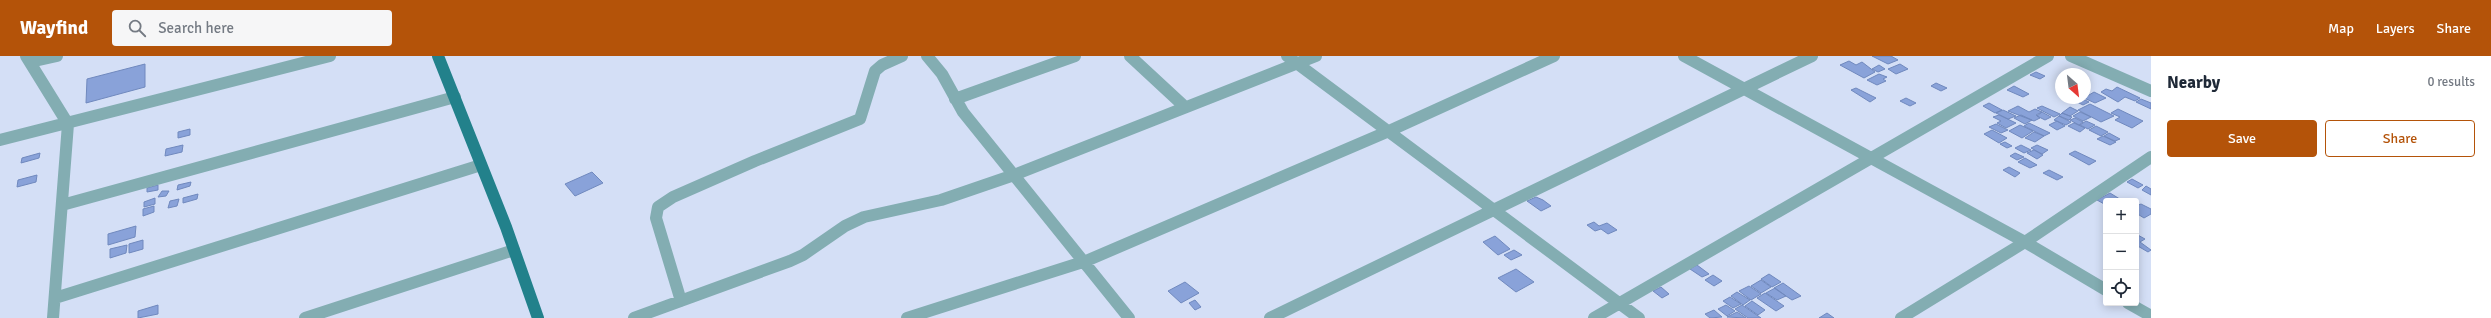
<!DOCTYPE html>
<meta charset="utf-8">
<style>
body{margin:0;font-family:Signika,sans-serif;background:#f6f6f7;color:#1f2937}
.controls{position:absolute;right:12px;bottom:12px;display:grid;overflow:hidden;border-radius:4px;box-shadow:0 2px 10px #0003}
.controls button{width:36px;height:36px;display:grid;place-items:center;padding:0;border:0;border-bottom:1px solid #e0e1e3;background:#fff;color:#1f2937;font:20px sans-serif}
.compass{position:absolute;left:2055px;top:12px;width:36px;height:36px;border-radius:50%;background:#fff;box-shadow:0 2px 10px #0003;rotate:152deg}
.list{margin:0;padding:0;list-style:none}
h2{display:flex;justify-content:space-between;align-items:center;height:52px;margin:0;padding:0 16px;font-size:17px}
h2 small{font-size:13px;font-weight:400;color:#747a83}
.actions{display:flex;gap:8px;padding:12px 16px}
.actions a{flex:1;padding:9px 0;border:1px solid #b45309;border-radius:4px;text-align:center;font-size:14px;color:#b45309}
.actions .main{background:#b45309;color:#fff}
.icon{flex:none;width:22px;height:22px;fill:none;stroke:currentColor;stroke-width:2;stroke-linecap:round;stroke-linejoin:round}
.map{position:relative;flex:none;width:2151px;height:262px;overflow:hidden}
header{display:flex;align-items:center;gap:24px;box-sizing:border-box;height:56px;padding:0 20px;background:#b45309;color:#fff}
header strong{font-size:19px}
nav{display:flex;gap:22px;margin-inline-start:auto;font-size:14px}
.search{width:280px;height:36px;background:#f6f6f7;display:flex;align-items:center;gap:10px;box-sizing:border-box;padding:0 14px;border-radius:4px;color:#747a83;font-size:15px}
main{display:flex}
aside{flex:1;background:#fff}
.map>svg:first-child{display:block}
.building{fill:#89a2d9;stroke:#7089be}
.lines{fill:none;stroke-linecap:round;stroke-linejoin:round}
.minor{stroke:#83adb2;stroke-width:12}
.major{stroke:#22818b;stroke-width:12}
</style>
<header>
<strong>Wayfind</strong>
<div class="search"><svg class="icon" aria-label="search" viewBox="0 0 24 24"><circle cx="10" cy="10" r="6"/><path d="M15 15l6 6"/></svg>Search here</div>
<nav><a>Map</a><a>Layers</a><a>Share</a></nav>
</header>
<main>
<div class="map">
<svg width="2151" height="262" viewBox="0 0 2151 262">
<rect width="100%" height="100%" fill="#d4dff6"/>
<path class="building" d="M 1872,0 L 1891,0 L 1898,4 L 1888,8 Z
M 1849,5 L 1856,9 L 1862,6 L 1875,16 L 1864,22 L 1840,9 Z
M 145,8 L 145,31 L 86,47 L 87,23 Z
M 1900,8 L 1908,13 L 1896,18 L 1888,13 Z
M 1879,9 L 1885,13 L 1878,16 L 1872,13 Z
M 2036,16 L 2045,20 L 2040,23 L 2030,19 Z
M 1879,18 L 1887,21 L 1883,23 L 1886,25 L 1877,29 L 1867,24 Z
M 1936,27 L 1947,32 L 1941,35 L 1931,30 Z
M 2014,30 L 2029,38 L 2023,41 L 2007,34 Z
M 2117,31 L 2140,42 L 2135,45 L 2125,41 L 2118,46 L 2101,36 L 2106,33 L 2112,35 Z
M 1856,32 L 1876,42 L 1870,46 L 1851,34 Z
M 2094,36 L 2106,42 L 2095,47 L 2084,42 Z
M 1906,42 L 1916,47 L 1910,50 L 1900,45 Z
M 2081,42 L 2089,46 L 2083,49 L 2075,45 Z
M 2141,43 L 2151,47 L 2151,53 L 2136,46 Z
M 1989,47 L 2002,54 L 1995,57 L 1983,50 Z
M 2090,48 L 2114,60 L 2101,66 L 2078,54 Z
M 2018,50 L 2029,56 L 2035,53 L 2042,56 L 2036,59 L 2040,62 L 2034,65 L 2008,55 Z
M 2042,50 L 2060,58 L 2054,61 L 2037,52 Z
M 2070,51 L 2078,55 L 2070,60 L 2062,57 Z
M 2118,53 L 2143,65 L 2132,72 L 2115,64 L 2120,61 L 2111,57 Z
M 2003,54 L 2016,60 L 2008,63 L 1996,57 Z
M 2042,56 L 2051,61 L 2045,64 L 2037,60 Z
M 2080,56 L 2091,61 L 2083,65 L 2073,60 Z
M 2062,57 L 2072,61 L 2069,64 L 2059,60 Z
M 1999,59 L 2016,67 L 2006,72 L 1997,67 L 2001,65 L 1993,61 Z
M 2021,59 L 2032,64 L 2025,68 L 2014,62 Z
M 2059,60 L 2071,66 L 2066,69 L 2054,64 Z
M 2075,62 L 2083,66 L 2079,69 L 2070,64 Z
M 2057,65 L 2065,70 L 2057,74 L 2049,69 Z
M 2086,65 L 2095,69 L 2088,73 L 2080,69 Z
M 2029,67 L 2050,77 L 2044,80 L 2024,70 Z
M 2074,67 L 2085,72 L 2080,76 L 2068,70 Z
M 1996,68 L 2008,74 L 2001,77 L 1989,71 Z
M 2020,69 L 2033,75 L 2022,82 L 2009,75 Z
M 2096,70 L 2108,76 L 2101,80 L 2089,74 Z
M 190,73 L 190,79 L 178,82 L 178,76 Z
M 1992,74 L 2007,82 L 1999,87 L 1984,78 Z
M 2034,76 L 2044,80 L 2035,86 L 2025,82 Z
M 2109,77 L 2120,83 L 2115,85 L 2104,80 Z
M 2103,80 L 2116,86 L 2110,89 L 2097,83 Z
M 2005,86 L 2012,90 L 2007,92 L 2000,88 Z
M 183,89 L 182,96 L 165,100 L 166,93 Z
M 2021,89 L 2031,94 L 2024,97 L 2015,92 Z
M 2037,89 L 2048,94 L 2042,98 L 2031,92 Z
M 2034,94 L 2043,99 L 2037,103 L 2027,97 Z
M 2075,95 L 2096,105 L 2089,109 L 2069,98 Z
M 40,97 L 39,102 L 21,107 L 22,102 Z
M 2015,97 L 2024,101 L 2017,104 L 2010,100 Z
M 2025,102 L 2037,109 L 2030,112 L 2018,106 Z
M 2009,111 L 2020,117 L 2015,121 L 2003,114 Z
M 2049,114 L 2063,121 L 2057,124 L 2043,117 Z
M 592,116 L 603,127 L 575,140 L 565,128 Z
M 37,119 L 36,126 L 17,131 L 18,124 Z
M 2132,123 L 2143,129 L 2138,132 L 2127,126 Z
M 191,126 L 190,130 L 177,134 L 178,129 Z
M 158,129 L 158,134 L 147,136 L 147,132 Z
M 2146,130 L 2151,133 L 2151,139 L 2142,134 Z
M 162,135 L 169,135 L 166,140 L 158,141 Z
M 2110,137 L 2123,145 L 2106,145 L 2106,149 L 2097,144 Z
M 198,138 L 197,143 L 183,147 L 183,142 Z
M 1536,141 L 1543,144 L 1551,150 L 1541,155 L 1527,145 Z
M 155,142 L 155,148 L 144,151 L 144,146 Z
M 179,143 L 177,150 L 168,152 L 170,145 Z
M 2141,148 L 2151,153 L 2151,158 L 2144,162 L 2136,157 L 2136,150 Z
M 154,150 L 154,156 L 143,160 L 143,153 Z
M 1594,166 L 1599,170 L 1607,167 L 1617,174 L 1608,178 L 1601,173 L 1595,175 L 1587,169 Z
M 136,170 L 135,181 L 108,189 L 108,178 Z
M 2136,178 L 2145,183 L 2140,186 L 2151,194 L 2148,196 L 2136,189 Z
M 1495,180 L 1510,193 L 1498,199 L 1483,186 Z
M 143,184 L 143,193 L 129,197 L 129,188 Z
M 127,189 L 126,197 L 110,202 L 110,193 Z
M 1514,194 L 1522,199 L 1511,204 L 1504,199 Z
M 1697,209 L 1709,218 L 1702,221 L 1690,213 Z
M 1516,213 L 1534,226 L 1516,236 L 1498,222 Z
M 1769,218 L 1781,226 L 1772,231 L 1761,223 Z
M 1713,219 L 1722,225 L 1714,230 L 1705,224 Z
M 1761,224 L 1771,231 L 1761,237 L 1751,230 Z
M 1185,226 L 1199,237 L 1181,247 L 1168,235 Z
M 1783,227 L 1801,240 L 1792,244 L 1774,232 Z
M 1749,230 L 1761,238 L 1751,244 L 1739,235 Z
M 1661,231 L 1669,238 L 1662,242 L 1653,235 Z
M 1775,232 L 1786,240 L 1777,244 L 1766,237 Z
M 1737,236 L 1750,244 L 1743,249 L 1731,240 Z
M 1765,237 L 1784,250 L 1776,255 L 1757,242 Z
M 1730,241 L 1741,248 L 1733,252 L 1723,245 Z
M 1195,244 L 1201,251 L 1195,254 L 1189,247 Z
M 1752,245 L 1765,254 L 1758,259 L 1745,250 Z
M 158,249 L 158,258 L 138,262 L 138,255 Z
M 1726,249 L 1735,255 L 1727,260 L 1718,253 Z
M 1742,249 L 1761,262 L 1748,262 L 1735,253 Z
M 1714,254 L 1722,261 L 1710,262 L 1705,258 Z
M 1737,256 L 1746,262 L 1727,261 Z
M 1827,257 L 1834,262 L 1819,262 Z"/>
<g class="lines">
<path class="minor" d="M 26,0 L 68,68 L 53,262
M 927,0 L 942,18 L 963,56 L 1129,262
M 1130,0 L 1185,51
M 1287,0 L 1639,262
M 1684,0 L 2025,186 L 2106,234
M 2071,0 L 2151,35
M 30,6 L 57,0
M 955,43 L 1075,0
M 0,84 L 330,0
M 62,149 L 455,41
M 55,242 L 481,109
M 681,245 L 656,162 L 658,151 L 673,141 L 755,105 L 860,63 L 875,15 L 882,9 L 902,0
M 2128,247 L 2151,260
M 305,262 L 514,194
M 634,262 L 790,205 L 803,199 L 845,170 L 864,161 L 941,144 L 1014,119 L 1316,0
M 907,262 L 1086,205 L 1389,75 L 1554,0
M 1270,262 L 1812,0
M 1594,262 L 2048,0
M 1901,262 L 2025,186 L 2151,101"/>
<path class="major" d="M 438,0 L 506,171 L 538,262"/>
</g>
</svg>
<div class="controls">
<button>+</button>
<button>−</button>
<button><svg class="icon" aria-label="locate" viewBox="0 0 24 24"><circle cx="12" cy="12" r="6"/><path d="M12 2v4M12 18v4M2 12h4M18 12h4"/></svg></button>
</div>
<svg class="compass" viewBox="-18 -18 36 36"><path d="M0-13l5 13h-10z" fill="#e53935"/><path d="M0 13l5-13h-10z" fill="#747a83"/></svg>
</div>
<aside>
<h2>Nearby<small>0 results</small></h2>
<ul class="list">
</ul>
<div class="actions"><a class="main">Save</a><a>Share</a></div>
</aside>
</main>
